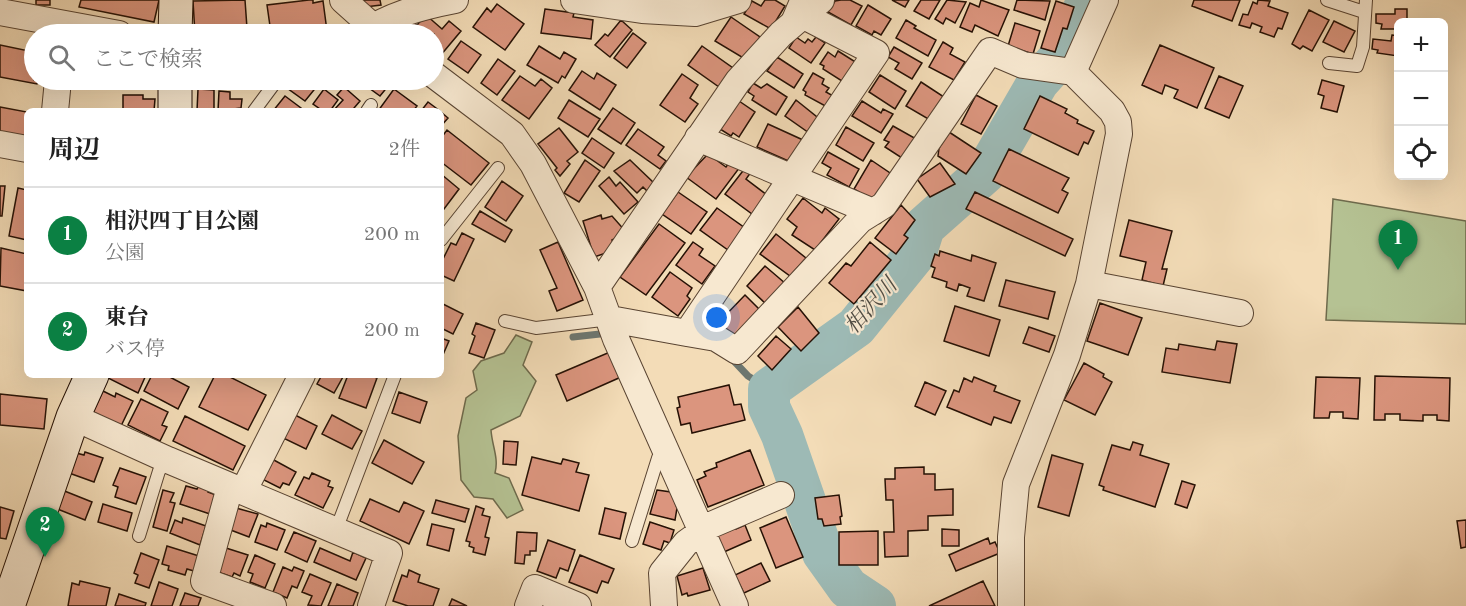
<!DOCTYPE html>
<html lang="ja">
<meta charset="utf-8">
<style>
body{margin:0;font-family:"Old Standard TT","Noto Serif JP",serif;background:#f2f2f2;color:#222}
.controls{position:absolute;right:18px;top:18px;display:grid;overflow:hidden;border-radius:9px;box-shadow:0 6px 24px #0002}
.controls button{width:54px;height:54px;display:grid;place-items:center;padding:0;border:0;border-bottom:2px solid #e0e0e0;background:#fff;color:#222;font:30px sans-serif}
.you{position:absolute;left:717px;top:318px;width:21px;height:21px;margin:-15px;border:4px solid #fff;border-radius:50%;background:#1a73e8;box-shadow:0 0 0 9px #1a73e833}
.badge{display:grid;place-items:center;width:39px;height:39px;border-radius:50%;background:#0b8043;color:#fff;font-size:20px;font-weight:700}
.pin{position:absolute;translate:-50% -50px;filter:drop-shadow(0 2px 3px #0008)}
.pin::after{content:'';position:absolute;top:32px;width:21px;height:18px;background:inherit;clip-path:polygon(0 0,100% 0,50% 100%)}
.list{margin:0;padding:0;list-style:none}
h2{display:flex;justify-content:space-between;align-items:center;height:78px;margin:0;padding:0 24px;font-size:26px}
h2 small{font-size:20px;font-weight:400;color:#767676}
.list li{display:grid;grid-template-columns:39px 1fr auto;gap:18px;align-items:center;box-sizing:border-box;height:96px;padding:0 24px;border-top:2px solid #e0e0e0}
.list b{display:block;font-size:22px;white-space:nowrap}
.list p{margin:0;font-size:20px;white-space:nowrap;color:#767676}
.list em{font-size:20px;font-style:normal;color:#767676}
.icon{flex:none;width:33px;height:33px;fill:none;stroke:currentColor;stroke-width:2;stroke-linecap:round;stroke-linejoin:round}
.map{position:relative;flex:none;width:1466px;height:606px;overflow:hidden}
.search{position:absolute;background:#fff;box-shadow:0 6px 24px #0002;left:24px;top:24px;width:420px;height:66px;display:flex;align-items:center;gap:15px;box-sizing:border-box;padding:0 21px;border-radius:33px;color:#767676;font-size:22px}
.panel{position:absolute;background:#fff;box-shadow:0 6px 24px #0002;left:24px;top:108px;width:420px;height:270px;border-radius:9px}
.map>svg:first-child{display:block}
.green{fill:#b5c293;stroke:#6e6a4c;stroke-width:1.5}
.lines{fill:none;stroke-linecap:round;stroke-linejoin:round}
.stream{stroke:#6d766f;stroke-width:7}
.river{stroke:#9dbab5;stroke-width:42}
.building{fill:#db957e;stroke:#261105;stroke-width:1.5}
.lane-casing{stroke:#594432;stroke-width:14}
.street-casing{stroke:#594432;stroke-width:28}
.secondary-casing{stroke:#261105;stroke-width:35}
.lane{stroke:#f7e8d0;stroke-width:12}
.street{stroke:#f7e8d0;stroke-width:26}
.secondary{stroke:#f7e8d0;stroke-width:33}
.labels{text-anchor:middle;stroke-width:4.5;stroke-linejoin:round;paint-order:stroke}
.water-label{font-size:22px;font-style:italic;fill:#504c43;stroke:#f7e8d0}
</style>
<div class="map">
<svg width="1466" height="606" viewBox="0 0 1466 606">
<rect width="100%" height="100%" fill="#f3dcb7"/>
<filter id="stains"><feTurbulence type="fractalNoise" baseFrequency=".00333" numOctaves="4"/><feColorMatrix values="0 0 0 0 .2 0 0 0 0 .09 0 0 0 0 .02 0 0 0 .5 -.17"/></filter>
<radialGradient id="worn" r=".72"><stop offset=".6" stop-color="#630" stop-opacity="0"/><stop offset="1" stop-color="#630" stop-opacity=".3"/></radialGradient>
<path class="green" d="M 1333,199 L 1466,221 L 1466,324 L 1326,320 Z
M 516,335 L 532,342 L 523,365 L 536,381 L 520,416 L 491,430 C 492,446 499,458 495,473 L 509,478 L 523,510 L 507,518 L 493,499 L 474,497 L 461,480 L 458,436 L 466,398 L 477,390 L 473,371 L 481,361 L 504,353 Z"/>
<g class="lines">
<path class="stream" d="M 573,337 L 609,333
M 732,359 L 748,376 L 769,389"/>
<path class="river" d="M 875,606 L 848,588 L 823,553 L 782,435 L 769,407 L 769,389 L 856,327 L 916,253 L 924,227 L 986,172 L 1038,82 L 1063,54 L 1088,0"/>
</g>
<path class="building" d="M 36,0 L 50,0 L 50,5 L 36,5 Z
M 81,0 L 159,0 L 154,22 L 79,7 Z
M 245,0 L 247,28 L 253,27 L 254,34 L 195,34 L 193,1 Z
M 309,0 L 313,0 L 313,3 L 323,1 L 327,31 L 294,34 L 271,33 L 267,5 Z
M 364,0 L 380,0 L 381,5 L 365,7 Z
M 765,0 L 775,0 L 785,6 L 771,29 L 744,14 L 752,1 L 761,6 Z
M 841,0 L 850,0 L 862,6 L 851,25 L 828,12 L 835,1 Z
M 892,0 L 909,0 L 905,7 Z
M 921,0 L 940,0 L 929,19 L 914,11 Z
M 947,0 L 966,2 L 955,23 L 946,18 L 943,24 L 935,19 Z
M 981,0 L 1009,10 L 998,36 L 975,25 L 972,32 L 960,27 L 970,3 L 979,7 Z
M 1017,0 L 1050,1 L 1045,20 L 1014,10 Z
M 1194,0 L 1240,0 L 1232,21 L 1192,6 Z
M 1258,0 L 1270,1 L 1268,6 L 1288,13 L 1282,29 L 1278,28 L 1274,37 L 1260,32 L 1262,27 L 1252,23 L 1250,28 L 1239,25 L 1243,14 L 1248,15 L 1253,2 L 1257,4 Z
M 1056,1 L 1074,7 L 1067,29 L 1063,28 L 1055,52 L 1041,48 Z
M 497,4 L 524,24 L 505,50 L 473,27 L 487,8 L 491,12 Z
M 868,5 L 891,19 L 881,35 L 874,31 L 872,35 L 856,26 Z
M 545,9 L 574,13 L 573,17 L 593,20 L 591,39 L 541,33 Z
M 1395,9 L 1407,9 L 1407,22 L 1398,22 L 1398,29 L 1381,29 L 1382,24 L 1376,23 L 1376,14 L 1395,14 Z
M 1309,10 L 1329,20 L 1312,51 L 1303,46 L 1300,49 L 1292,44 Z
M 426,15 L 442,29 L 449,21 L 461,31 L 435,62 L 434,34 L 402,34 L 413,22 L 417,25 Z
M 731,17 L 760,37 L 745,59 L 715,41 Z
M 621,20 L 632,30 L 610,57 L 595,45 L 605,34 L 608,36 Z
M 906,20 L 916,26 L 914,28 L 936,40 L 928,56 L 896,38 Z
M 1334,21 L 1355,31 L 1344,52 L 1323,42 Z
M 1015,23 L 1040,31 L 1033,54 L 1008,46 Z
M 633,33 L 646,43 L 627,68 L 614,58 Z
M 1392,35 L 1398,36 L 1398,56 L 1377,53 L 1378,50 L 1372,49 L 1373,39 L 1391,41 Z
M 796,37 L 805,43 L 808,39 L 812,42 L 816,37 L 825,43 L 811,63 L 789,48 Z
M 461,41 L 481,55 L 468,73 L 448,59 Z
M 943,42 L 953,48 L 950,54 L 965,62 L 954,80 L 929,67 Z
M 0,45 L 34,52 L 34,80 L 38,80 L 37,84 L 0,77 Z
M 1160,45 L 1214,68 L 1197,108 L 1174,98 L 1178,90 L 1165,85 L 1162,94 L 1142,85 Z
M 539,46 L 560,59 L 564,52 L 576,59 L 565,78 L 562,76 L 558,83 L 527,65 Z
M 702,46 L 733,68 L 719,87 L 688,65 Z
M 894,47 L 922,63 L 912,79 L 895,69 L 899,63 L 888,57 Z
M 838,51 L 857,63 L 845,83 L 823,69 L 824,66 L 820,64 L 828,52 L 835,57 Z
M 777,57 L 803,74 L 794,88 L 767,71 Z
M 498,59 L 515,71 L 497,95 L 481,83 Z
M 582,71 L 594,79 L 597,73 L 616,85 L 600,110 L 569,90 Z
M 813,73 L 824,79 L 822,84 L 829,88 L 826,92 L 835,97 L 829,108 L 805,95 L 806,92 L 803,90 Z
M 682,74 L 698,85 L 690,98 L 698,104 L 685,122 L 660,105 Z
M 880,75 L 906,91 L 895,109 L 869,92 Z
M 520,76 L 535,86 L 541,79 L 552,88 L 529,119 L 502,100 Z
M 1219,76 L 1243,86 L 1229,118 L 1205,108 Z
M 96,80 L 117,80 L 117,82 L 96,81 Z
M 127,80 L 156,80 L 156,82 L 127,82 Z
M 195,80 L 229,80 L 229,85 L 195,84 Z
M 241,80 L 261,80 L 255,80 L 255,87 L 240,86 Z
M 293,80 L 322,80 L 305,101 L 287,88 Z
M 358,80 L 393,80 L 380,96 Z
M 1322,80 L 1344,86 L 1337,112 L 1321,108 L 1324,96 L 1318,94 Z
M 921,82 L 944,97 L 930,120 L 906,106 Z
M 753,83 L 761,88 L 767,84 L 787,97 L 776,115 L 752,100 L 754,96 L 748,92 Z
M 344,87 L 360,101 L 354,108 L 356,111 L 333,111 L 343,100 L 337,95 Z
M 198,89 L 214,90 L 214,111 L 197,111 Z
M 324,89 L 338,100 L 330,111 L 323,111 L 313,104 Z
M 394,89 L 417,106 L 413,111 L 378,111 Z
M 219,91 L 230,92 L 230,99 L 242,99 L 241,108 L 218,111 Z
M 123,95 L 143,95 L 143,99 L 155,99 L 154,111 L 123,111 Z
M 976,95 L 997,106 L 981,134 L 961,124 Z
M 285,96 L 305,111 L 273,111 Z
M 1040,96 L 1067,109 L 1065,113 L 1078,120 L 1077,123 L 1094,131 L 1088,144 L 1084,142 L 1078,155 L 1024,129 Z
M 569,100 L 600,119 L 588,137 L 558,118 Z
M 796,100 L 822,121 L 812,135 L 785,116 Z
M 739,101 L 755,112 L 739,137 L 733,133 L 731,136 L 720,129 Z
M 862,101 L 881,113 L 883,109 L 893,114 L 881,133 L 852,116 Z
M 428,102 L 440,111 L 421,111 Z
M 0,107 L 27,112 L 27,140 L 0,134 Z
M 613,108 L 635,123 L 621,144 L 598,129 Z
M 441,112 L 448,118 L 441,126 Z
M 768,124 L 803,140 L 793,163 L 757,147 Z
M 893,126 L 918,140 L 905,160 L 885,147 L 889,142 L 884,140 Z
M 846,127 L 874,143 L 863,161 L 836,145 Z
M 559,128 L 578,152 L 567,161 L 570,164 L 560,176 L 555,170 L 557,168 L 538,144 Z
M 638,129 L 664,147 L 658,155 L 666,161 L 660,169 L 626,145 Z
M 447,130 L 489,163 L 471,185 L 441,162 L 441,138 Z
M 949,132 L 981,153 L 966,174 L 938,156 L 939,148 Z
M 592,138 L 614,153 L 604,168 L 582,153 Z
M 1009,149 L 1069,178 L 1062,190 L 1068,193 L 1058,213 L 993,181 Z
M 828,152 L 859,169 L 849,187 L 827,175 L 831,168 L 822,163 Z
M 708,154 L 726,167 L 731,160 L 740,167 L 716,199 L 686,177 Z
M 585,160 L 600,171 L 579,202 L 564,193 Z
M 630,160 L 655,184 L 647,191 L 643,187 L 637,193 L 614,171 Z
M 871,160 L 893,175 L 876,203 L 854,189 Z
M 940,163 L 955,184 L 930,197 L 917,179 Z
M 746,167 L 751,172 L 746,179 L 767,195 L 752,214 L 725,194 Z
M 441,174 L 459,189 L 444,209 L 441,207 Z
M 609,177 L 616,186 L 620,182 L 638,202 L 624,214 L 599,186 Z
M 502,181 L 523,196 L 506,221 L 485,207 Z
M 0,186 L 5,186 L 2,216 L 0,216 Z
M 18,188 L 27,190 L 27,240 L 9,236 Z
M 678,192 L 707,212 L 691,234 L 662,214 Z
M 975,192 L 1073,239 L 1065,256 L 966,209 Z
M 803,198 L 822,213 L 825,208 L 839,219 L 815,250 L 792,235 L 797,227 L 787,219 Z
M 901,205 L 915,220 L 904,235 L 908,238 L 896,254 L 875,238 Z
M 717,208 L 745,228 L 728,250 L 700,230 Z
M 480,211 L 512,230 L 505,242 L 472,224 Z
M 601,215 L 602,219 L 612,216 L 627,233 L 612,240 L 615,250 L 594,257 L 583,221 Z
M 1129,220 L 1172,231 L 1162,269 L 1167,269 L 1163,286 L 1142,280 L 1146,262 L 1120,256 Z
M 659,224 L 685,243 L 646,295 L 620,277 Z
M 462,233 L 474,239 L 454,281 L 441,275 L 441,263 L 451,243 L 456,245 Z
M 776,234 L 806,258 L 790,276 L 760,254 Z
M 558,242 L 583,300 L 557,311 L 549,291 L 557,288 L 540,250 Z
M 693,242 L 703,249 L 699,255 L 715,266 L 702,284 L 676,265 Z
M 870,242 L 891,260 L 854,304 L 829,283 L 846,263 L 851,266 Z
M 1,248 L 27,254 L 27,291 L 0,286 Z
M 940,251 L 971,261 L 972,255 L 996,263 L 984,301 L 967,296 L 970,288 L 959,284 L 957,291 L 946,287 L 947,282 L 932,277 L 935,268 L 931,266 L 935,254 L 939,256 Z
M 765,266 L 786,284 L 766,304 L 747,286 Z
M 670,272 L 692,288 L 687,296 L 690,299 L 678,316 L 652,297 Z
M 1006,280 L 1055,292 L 1048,319 L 999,306 Z
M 745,295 L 762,312 L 736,338 L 719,322 Z
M 441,303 L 463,314 L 453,334 L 441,328 Z
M 1100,303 L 1142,318 L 1128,355 L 1087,341 Z
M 955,306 L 1000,320 L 989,356 L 944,341 Z
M 798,307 L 819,333 L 801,351 L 778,327 Z
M 476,323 L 495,330 L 484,358 L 469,353 L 475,336 L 472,334 Z
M 1029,327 L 1055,336 L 1049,352 L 1023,343 Z
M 776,336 L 791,349 L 772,370 L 758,356 Z
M 441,338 L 449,341 L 442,357 L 441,357 Z
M 1217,341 L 1237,344 L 1230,383 L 1162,372 L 1166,348 L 1178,350 L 1179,344 L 1215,350 Z
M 610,352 L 621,377 L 567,401 L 556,375 Z
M 1084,363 L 1104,374 L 1103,377 L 1112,382 L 1095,415 L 1064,400 Z
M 107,375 L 146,375 L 138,393 L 106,377 Z
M 152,375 L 166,375 L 189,387 L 178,409 L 144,391 Z
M 215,375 L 226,375 L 266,395 L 248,430 L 199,407 Z
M 322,375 L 344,375 L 334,393 L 317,384 Z
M 348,375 L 369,375 L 377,378 L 366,408 L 339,398 Z
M 1375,376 L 1450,378 L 1449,421 L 1437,420 L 1437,415 L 1423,415 L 1423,421 L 1400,420 L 1400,414 L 1385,414 L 1385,420 L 1374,420 Z
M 974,377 L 996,386 L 994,391 L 1020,401 L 1011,423 L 994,417 L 991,425 L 947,407 L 954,390 L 959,392 L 964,378 L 972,382 Z
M 1316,377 L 1360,378 L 1358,419 L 1343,418 L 1343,412 L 1330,412 L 1329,418 L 1314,418 Z
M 925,382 L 946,391 L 935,415 L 915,406 Z
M 729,385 L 734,405 L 741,404 L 745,420 L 692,433 L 690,423 L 681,425 L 677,408 L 680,407 L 678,397 Z
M 103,391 L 115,397 L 116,393 L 133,401 L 121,426 L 93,412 Z
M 399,392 L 427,402 L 420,423 L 392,413 Z
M 0,394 L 47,399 L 44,429 L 0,425 Z
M 141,399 L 168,412 L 162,425 L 167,427 L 160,441 L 128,425 Z
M 291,413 L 317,426 L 306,449 L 279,436 Z
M 332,415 L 362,431 L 352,449 L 322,434 Z
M 185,416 L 245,446 L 233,470 L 173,441 Z
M 384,440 L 424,462 L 412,484 L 372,463 Z
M 504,441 L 518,442 L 516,465 L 503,464 Z
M 1133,442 L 1143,445 L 1140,455 L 1169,464 L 1155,507 L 1103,490 L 1104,487 L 1099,485 L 1112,445 L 1130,450 Z
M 750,450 L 764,485 L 708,507 L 697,480 L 706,476 L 704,472 L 717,467 L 716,463 Z
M 85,452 L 103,458 L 94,482 L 69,473 L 76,453 L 84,455 Z
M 1052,455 L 1083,464 L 1069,516 L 1038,507 Z
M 532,457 L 561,464 L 563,459 L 579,463 L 576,472 L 589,475 L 579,511 L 522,495 Z
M 272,459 L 296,472 L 289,485 L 283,483 L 280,488 L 262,479 Z
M 924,467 L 924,474 L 935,474 L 935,490 L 953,489 L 953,515 L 928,516 L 928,530 L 908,531 L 908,556 L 885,557 L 884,532 L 894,532 L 893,500 L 886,500 L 885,479 L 895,479 L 895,468 Z
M 120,468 L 146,477 L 136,504 L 115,497 L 118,487 L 113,485 Z
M 312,473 L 330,481 L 328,486 L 333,488 L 323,508 L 295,495 L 304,477 L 309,479 Z
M 1182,481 L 1195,485 L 1187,508 L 1175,504 Z
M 199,485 L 209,488 L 208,492 L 216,495 L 210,514 L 180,504 L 186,486 L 197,489 Z
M 62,490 L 92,502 L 85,520 L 55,508 Z
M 163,490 L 174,493 L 170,502 L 175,503 L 167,531 L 153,527 Z
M 657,490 L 671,492 L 677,508 L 675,520 L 650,514 Z
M 839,495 L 842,516 L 840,517 L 841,524 L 824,526 L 822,519 L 818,519 L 815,498 Z
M 370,499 L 399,512 L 404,502 L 424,511 L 409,544 L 360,521 Z
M 436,500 L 469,509 L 465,522 L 432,513 Z
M 103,504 L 132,513 L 127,531 L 98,522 Z
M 476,506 L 484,509 L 482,515 L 490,517 L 485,537 L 489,538 L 485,555 L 473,552 L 474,548 L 469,546 L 470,542 L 466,541 Z
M 0,507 L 14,511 L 6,539 L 0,538 Z
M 236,508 L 258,514 L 249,537 L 228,529 Z
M 605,508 L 626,513 L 620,539 L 599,534 Z
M 786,517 L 803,557 L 776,568 L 760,528 Z
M 183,518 L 206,526 L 200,545 L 170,533 L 175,520 L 182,523 Z
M 1466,520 L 1466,547 L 1461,548 L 1457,521 Z
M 650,522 L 674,530 L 670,543 L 664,541 L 661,550 L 643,544 Z
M 267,523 L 285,530 L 277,550 L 255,542 L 261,525 L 266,527 Z
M 432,524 L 454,529 L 449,551 L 427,545 Z
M 745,525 L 751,540 L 724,552 L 716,534 L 735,526 L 736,529 Z
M 942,529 L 959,530 L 959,546 L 942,546 Z
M 878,531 L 878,565 L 839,565 L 839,532 Z
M 294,532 L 316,541 L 307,562 L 285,552 Z
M 517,532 L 537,533 L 536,551 L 530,551 L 530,555 L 525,555 L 524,564 L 515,563 Z
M 988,538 L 990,544 L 995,542 L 1000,553 L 956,571 L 949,555 Z
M 548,540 L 575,550 L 568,571 L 560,568 L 556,578 L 537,571 Z
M 167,546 L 199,556 L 194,571 L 187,569 L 185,575 L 168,570 L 169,566 L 162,564 Z
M 226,548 L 248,555 L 240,576 L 234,573 L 232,577 L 218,572 Z
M 320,548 L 350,561 L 353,552 L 366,558 L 356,580 L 314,562 Z
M 141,553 L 159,560 L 149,588 L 135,583 L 138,575 L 134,573 Z
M 255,555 L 275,564 L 265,588 L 250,582 L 253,574 L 248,572 Z
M 580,555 L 614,569 L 608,583 L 602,581 L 597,593 L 569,582 Z
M 761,563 L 770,581 L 744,593 L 735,575 Z
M 283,567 L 292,571 L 294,567 L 304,571 L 297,588 L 292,586 L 287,598 L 273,592 Z
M 703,568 L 710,590 L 688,596 L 687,593 L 682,595 L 677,576 Z
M 409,570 L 420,575 L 418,582 L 439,589 L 433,606 L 408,606 L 393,601 L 402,575 L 407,577 Z
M 310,574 L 331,583 L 321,606 L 308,605 L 312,596 L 302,592 Z
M 80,581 L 110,588 L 106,606 L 68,606 L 72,583 L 79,585 Z
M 983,581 L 995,606 L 929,606 Z
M 159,582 L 178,589 L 172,606 L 151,606 Z
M 337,584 L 358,593 L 353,606 L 328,606 Z
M 185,593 L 201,598 L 198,606 L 180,606 Z
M 119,594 L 146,603 L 145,606 L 115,606 Z
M 452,599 L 467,606 L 449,606 Z"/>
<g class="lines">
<g class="lane-casing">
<path id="lane" d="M 1327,0 L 1364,12
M 787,21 L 796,0
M 1329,63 L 1357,66 L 1363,47 L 1366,0
M 254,111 L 277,80
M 367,111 L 371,105
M 441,240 L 498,168
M 505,321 L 536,328 L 610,319
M 336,530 L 395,375
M 139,536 L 159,471 L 168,460
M 632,541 L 658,458 L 666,449"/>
</g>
<g class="street-casing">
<path id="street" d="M 343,0 L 381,34
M 574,0 L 642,10 L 695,13 L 738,0
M 0,12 L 119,34
M 804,16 L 876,53 L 687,333 L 716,338 L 737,351 L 860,220 L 884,205 L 990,51 L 1023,65 L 1073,72 L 1112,111 L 1118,122 L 1119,134 L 1089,284 L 1067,355 L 1016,484 L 1011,537 L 1011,606
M 361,34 C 391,15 419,7 455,0
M 1073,72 L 1105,0
M 434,75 L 512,134 L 533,164 L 597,287 L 616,339 L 735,606
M 55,111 L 58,80
M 698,138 L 873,212
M 0,144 L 27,149
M 1089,284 L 1240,313
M 597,287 L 738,81 L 781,34 L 821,0
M 610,319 L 687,333
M 73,417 L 168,460 L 389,553 L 371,606
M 230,487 L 204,581 L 273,606
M 244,490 L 302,375
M 528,606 L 535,588 L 578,606
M 664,606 L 662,573 L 686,543 L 711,525 L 781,495"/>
</g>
<g class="secondary-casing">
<path id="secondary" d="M 175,34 L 176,0
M 175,111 L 175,80
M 8,606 L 73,417 L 92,375"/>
</g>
<use href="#lane" class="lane"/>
<use href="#street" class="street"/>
<use href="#secondary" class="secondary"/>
</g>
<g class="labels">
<g class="water-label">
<text transform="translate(870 305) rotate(-48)" y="8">相沢川</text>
</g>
</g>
<rect width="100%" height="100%" filter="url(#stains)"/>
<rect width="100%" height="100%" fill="url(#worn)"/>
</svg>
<div class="controls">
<button>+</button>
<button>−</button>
<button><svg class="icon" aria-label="locate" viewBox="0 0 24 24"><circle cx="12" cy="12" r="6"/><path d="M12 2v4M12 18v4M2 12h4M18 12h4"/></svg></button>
</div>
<div class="you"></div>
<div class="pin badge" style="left:1398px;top:270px">1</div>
<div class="pin badge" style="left:45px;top:557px">2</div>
<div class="search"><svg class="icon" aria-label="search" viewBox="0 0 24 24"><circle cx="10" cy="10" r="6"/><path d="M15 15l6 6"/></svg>ここで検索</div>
<section class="panel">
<h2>周辺<small>2件</small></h2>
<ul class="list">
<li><span class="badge">1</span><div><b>相沢四丁目公園</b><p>公園</p></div><em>200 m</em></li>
<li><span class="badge">2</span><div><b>東台</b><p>バス停</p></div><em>200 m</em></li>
</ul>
</section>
</div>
